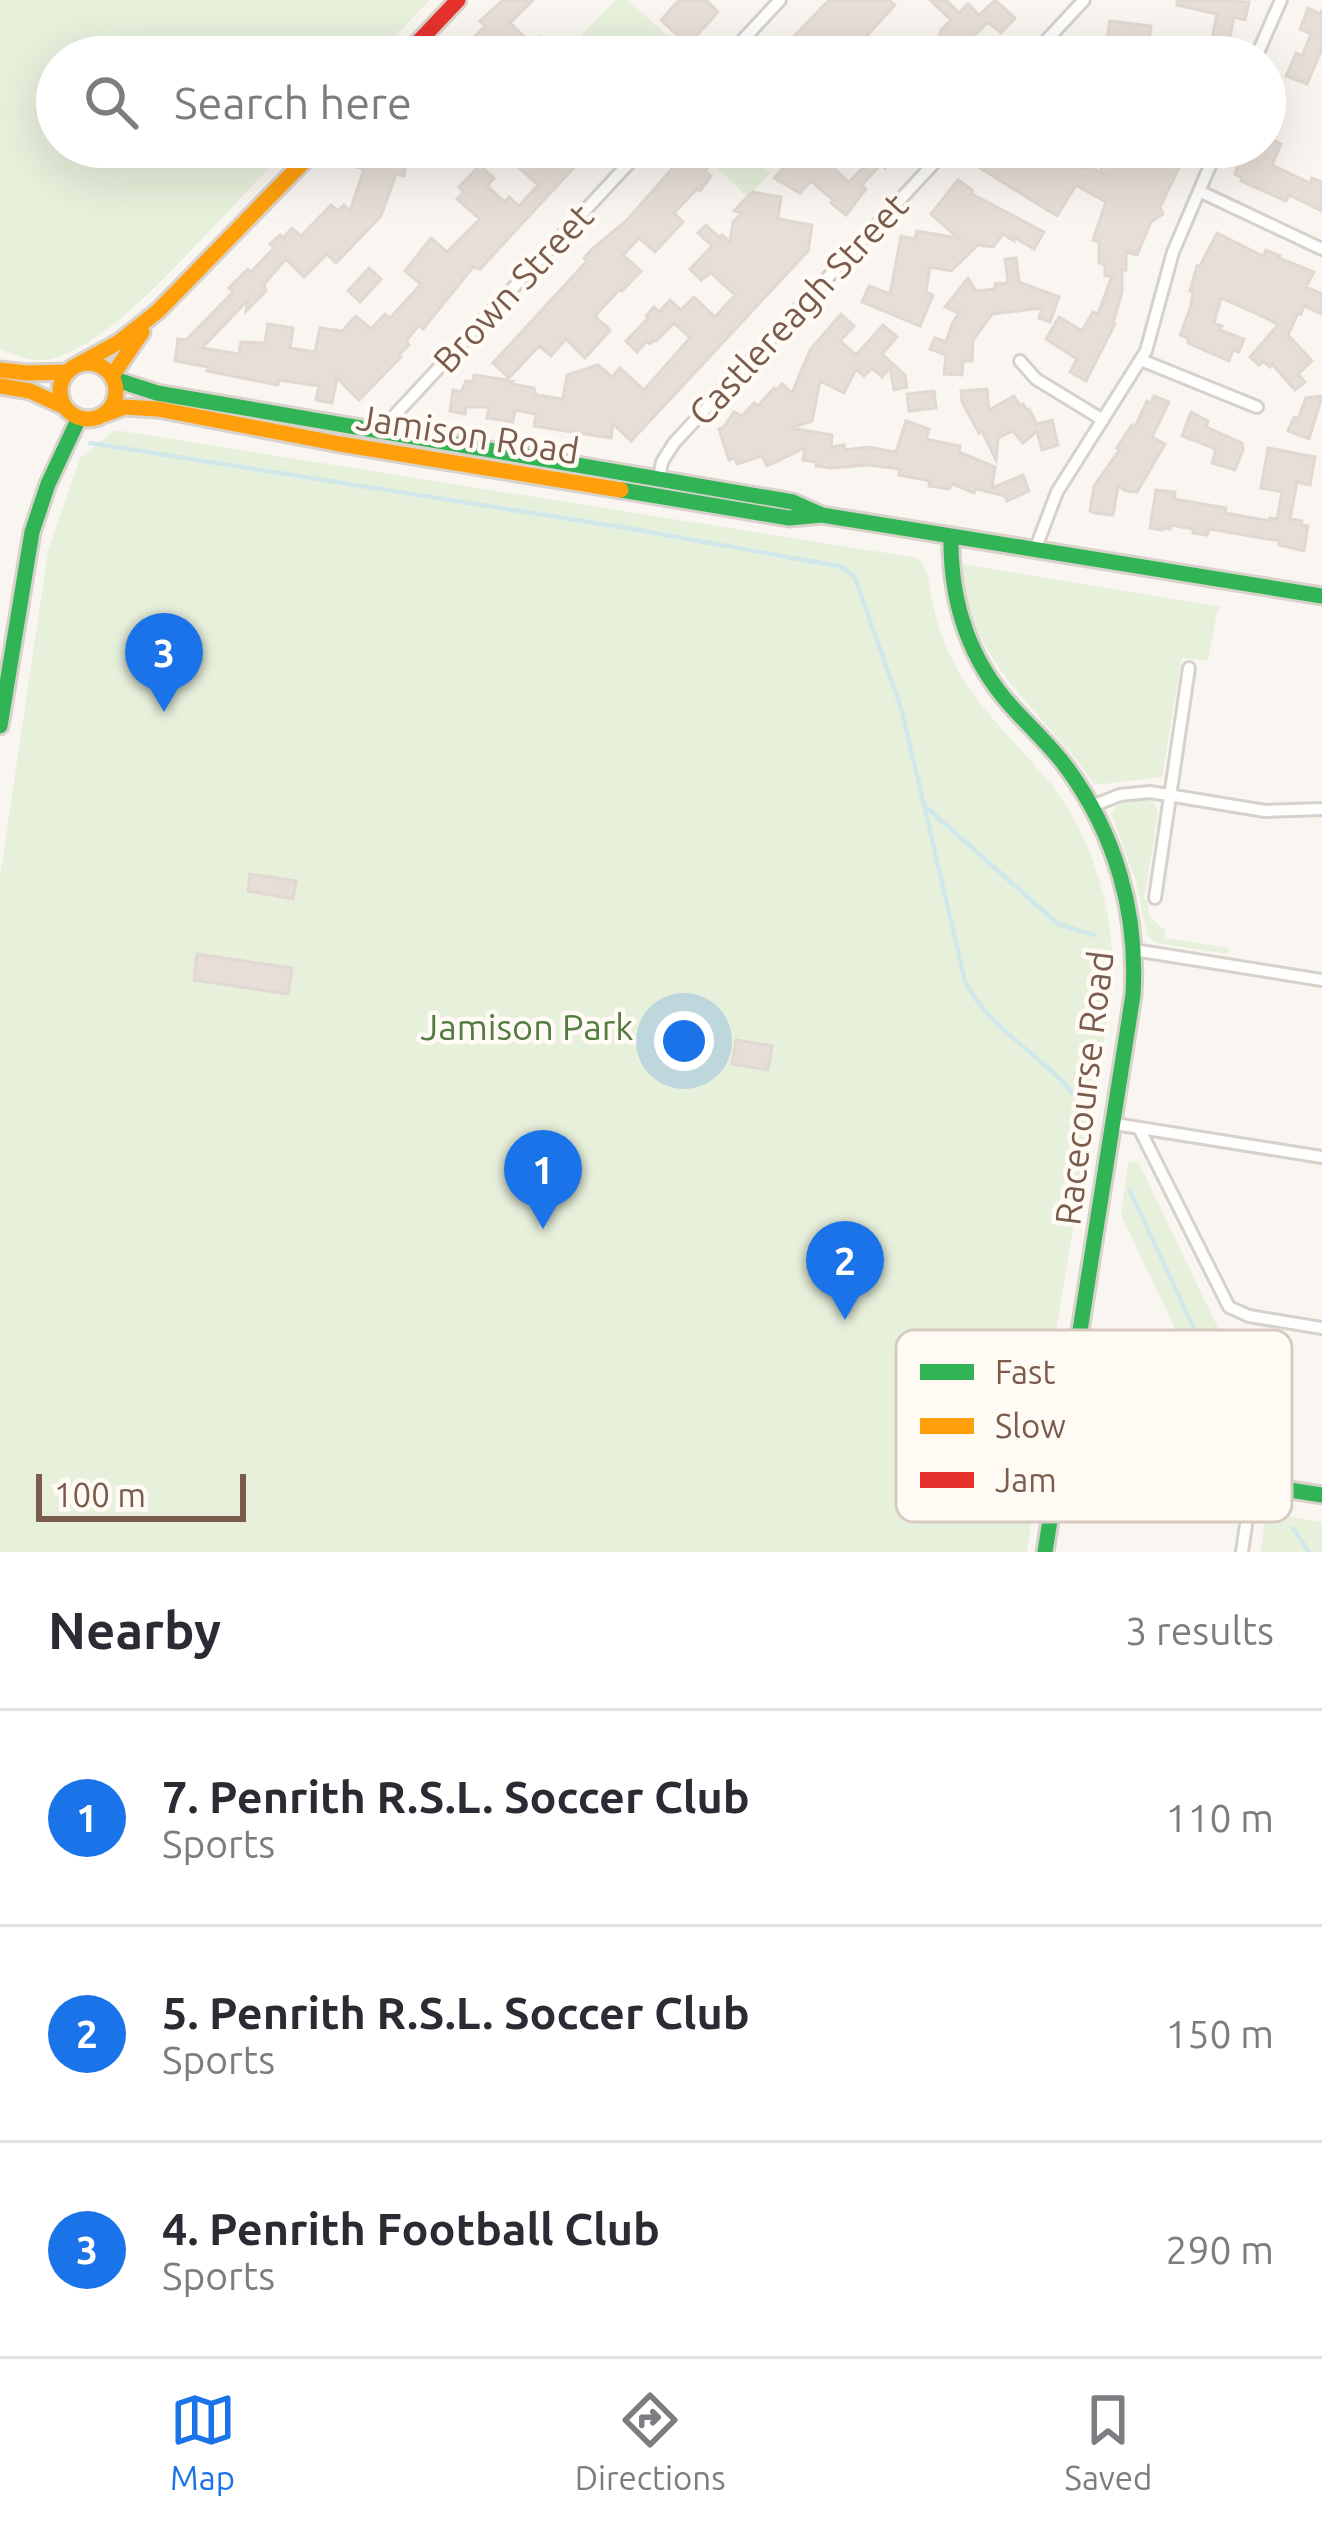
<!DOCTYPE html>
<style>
body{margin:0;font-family:Ubuntu,sans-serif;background:#f2f2f3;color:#2b2b33}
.scale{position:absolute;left:36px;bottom:30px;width:210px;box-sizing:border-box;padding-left:12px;border:6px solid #7a5c4d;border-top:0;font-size:33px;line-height:42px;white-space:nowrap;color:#7a5c4d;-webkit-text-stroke:9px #fffaf3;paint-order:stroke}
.you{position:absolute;left:684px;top:1041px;width:42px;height:42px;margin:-30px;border:9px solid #fff;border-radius:50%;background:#1a73e8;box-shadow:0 0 0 18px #1a73e833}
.badge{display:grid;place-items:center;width:78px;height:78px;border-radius:50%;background:#1a73e8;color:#fff;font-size:39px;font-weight:700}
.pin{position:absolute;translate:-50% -99px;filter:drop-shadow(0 3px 6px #0008)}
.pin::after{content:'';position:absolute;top:63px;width:42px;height:36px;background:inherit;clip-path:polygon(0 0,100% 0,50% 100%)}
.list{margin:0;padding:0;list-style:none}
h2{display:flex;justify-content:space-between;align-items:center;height:156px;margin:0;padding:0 48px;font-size:51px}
h2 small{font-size:39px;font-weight:400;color:#7c7c81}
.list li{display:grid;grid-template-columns:78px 1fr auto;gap:36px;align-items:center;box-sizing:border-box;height:216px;padding:0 48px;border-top:3px solid #e1e1e2}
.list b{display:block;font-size:45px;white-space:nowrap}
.list p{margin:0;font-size:39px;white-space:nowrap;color:#7c7c81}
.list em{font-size:39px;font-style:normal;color:#7c7c81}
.icon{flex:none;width:66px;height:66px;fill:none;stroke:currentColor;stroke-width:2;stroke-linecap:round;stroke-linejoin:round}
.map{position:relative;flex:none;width:1322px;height:1552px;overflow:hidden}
.search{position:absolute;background:#fff;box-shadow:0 12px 48px #0002;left:36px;right:36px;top:36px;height:132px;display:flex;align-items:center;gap:30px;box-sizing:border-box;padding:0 42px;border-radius:66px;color:#7c7c81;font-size:45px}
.sheet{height:804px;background:#fff}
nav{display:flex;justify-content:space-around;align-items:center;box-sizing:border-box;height:168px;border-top:3px solid #e1e1e2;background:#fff;font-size:33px;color:#7c7c81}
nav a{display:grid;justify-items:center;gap:6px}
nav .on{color:#1a73e8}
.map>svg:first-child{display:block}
.green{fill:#e7f0db}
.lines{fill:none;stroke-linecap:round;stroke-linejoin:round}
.stream{stroke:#d0e8ea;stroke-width:4.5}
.building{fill:#e6ded7;stroke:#e2d8d2;stroke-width:3;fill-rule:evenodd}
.street-casing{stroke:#d7d1cb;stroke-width:16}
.fast-casing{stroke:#d9d2cb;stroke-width:21}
.slow-casing{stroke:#d9d2cb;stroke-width:21}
.jam-casing{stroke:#d9d2cb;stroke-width:21}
.street{stroke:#fefefd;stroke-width:10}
.fast{stroke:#30b455;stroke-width:15}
.slow{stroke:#ff9f0a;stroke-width:15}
.jam{stroke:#e5322d;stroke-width:15}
.labels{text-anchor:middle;stroke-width:9;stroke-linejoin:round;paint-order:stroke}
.street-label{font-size:36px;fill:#7a5c4d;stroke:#fffaf3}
.park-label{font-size:36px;fill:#537a41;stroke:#fffaf3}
.key{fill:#fffaf3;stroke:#d7cbc1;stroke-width:3}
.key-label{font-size:33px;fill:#7a5c4d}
</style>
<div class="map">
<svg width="1322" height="1552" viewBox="0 0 1322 1552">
<rect width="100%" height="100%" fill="#f9f5f0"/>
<path class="green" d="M 0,0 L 430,0 L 375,57 L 57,57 L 57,147 L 289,147 C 259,179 229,210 199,242 C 162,280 106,343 54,358 C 36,364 18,356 0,350 Z
M 616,0 L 628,0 L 691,57 L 560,57 Z
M 694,147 L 742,147 L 770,173 L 748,197 Z
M 115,430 L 918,558 C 931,572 929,590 934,609 C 938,627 944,644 953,661 C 977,708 1016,742 1050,783 C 1095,839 1117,920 1112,991 L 1026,1514 L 1032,1515 L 1027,1552 L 0,1552 L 0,877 L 48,551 L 80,458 Z
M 962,564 L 1222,607 L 1217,612 L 1208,661 L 1182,658 L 1162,777 L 1095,785 C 1046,714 963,658 962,564 Z
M 1147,799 L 1154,803 L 1158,813 L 1144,899 L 1148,901 L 1150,917 L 1166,931 L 1165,938 L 1229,948 L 1228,954 L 1156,943 L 1147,935 L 1136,882 L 1111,813 L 1120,802 Z
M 1138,1161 L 1286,1470 L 1239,1462 L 1121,1215 L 1128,1163 Z
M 1275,1514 L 1322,1522 L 1322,1552 L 1261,1552 L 1265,1519 Z"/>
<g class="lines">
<path class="stream" d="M 90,443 L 633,529 L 843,567 L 855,578 L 902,711 L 965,981 C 990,1033 1053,1059 1084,1109
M 925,806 L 1058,924 L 1095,935
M 1130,1191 L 1254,1457
M 1293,1528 L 1309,1552"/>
</g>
<path class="building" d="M 503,0 L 533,0 L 510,23 L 533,45 L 540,37 L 555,51 L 549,57 L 455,57 L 485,26 L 480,21 Z
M 679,0 L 706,0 L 718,12 L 688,45 L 661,20 Z
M 829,0 L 889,0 L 895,5 L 863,40 L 880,57 L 789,57 L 781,50 Z
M 930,0 L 946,0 L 959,13 L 968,4 L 979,15 L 995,0 L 1015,18 L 1001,33 L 988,22 L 972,38 L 992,57 L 962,57 L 957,52 L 954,54 L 938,39 L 941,30 L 951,20 Z
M 1177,0 L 1249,2 L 1245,20 L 1234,17 L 1226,57 L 1208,57 L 1217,14 L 1177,5 Z
M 1308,8 L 1320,14 L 1322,10 L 1322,49 L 1307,84 L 1286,76 L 1296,53 L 1302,56 L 1311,34 L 1300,29 Z
M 1110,21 L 1151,26 L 1147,57 L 1082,57 L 1091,39 L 1106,47 Z
M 1265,136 L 1281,144 L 1272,165 L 1310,183 L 1312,178 L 1322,182 L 1322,211 L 1289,195 L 1286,201 L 1241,181 L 1242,178 L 1235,174 L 1243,151 L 1246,147 L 1265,147 Z
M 362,147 L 408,147 L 399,163 L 406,164 L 404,176 L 396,174 L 381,216 L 336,263 L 327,254 L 304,277 L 286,259 L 264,284 L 266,291 L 246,311 L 248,300 L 202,348 L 239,354 L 241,342 L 265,343 L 268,324 L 293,328 L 290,348 L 315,352 L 320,328 L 342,331 L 356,316 L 371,329 L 385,314 L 390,318 L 421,284 L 405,271 L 431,238 L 447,252 L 480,219 L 457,199 L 464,192 L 459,187 L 480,165 L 494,178 L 487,186 L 505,202 L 509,197 L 519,206 L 538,185 L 516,165 L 522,159 L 509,147 L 593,147 L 480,269 L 473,267 L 423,329 L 419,325 L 406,341 L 409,345 L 399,355 L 401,357 L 359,400 L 337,378 L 332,403 L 316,400 L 319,386 L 279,380 L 278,385 L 207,371 L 208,367 L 175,361 L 178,339 L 186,340 L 233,292 L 229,288 L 248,269 L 251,272 L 274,248 L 270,244 L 280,235 L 283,238 L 292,228 L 301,236 L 331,205 L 338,211 L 344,205 L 350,211 L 364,169 L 356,167 Z
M 803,147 L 902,147 L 885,168 L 881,164 L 862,185 L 866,189 L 846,215 L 831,203 L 833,200 L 811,181 L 800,193 L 774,178 ZM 843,148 L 864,167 L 849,182 L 828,163 Z
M 988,147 L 1057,147 L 1071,155 L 1069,160 L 1084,169 L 1091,167 L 1103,174 L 1100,166 L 1122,162 L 1093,147 L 1189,147 L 1160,207 L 1163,214 L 1151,222 L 1137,255 L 1126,252 L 1126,270 L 1122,270 L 1122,292 L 1113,323 L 1115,324 L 1086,381 L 1070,372 L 1077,359 L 1046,339 L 1059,317 L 1082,331 L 1093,312 L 1098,314 L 1112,276 L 1105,276 L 1105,265 L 1099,263 L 1099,242 L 1093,240 L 1106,202 L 1076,185 L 1057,216 L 977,166 Z
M 699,155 L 710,165 L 705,171 L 711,176 L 700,191 L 697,189 L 674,213 L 683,222 L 655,252 L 639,238 L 623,255 L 641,271 L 622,291 L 620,289 L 595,316 L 610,330 L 585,358 L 566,339 L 551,356 L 539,346 L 509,378 L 493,363 L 587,261 L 584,258 L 592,249 L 627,220 L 680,160 L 687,156 L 693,162 Z
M 958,180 L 972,190 L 972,194 L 1044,232 L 1034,249 L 1014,237 L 1014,241 L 1003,234 L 993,247 L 978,245 L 951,271 L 930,267 L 926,292 L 933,295 L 920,326 L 862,302 L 869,286 L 890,294 L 901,236 L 915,239 L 917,231 L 958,238 L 931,214 Z
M 752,192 L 781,197 L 778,219 L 812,225 L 808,251 L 631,441 L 613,424 L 611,438 L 534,426 L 536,414 L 515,410 L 513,422 L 487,418 L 489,407 L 466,407 L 465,414 L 450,411 L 453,390 L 461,392 L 466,381 L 473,382 L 474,375 L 513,381 L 511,384 L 534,388 L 536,395 L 563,399 L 567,375 L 598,365 L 612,377 L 620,368 L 644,390 L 690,338 L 674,323 L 656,341 L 654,340 L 650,344 L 647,341 L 637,352 L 626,341 L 648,318 L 646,316 L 654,307 L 659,312 L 670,300 L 681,310 L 694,297 L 715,317 L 735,295 L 711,273 L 701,280 L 690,269 L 712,246 L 698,233 L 706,225 L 719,237 L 722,235 L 730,242 L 733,222 L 742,213 L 734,211 Z
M 1217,233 L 1263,256 L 1266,250 L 1280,256 L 1279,258 L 1314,272 L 1306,287 L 1322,294 L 1322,314 L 1304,306 L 1301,314 L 1298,313 L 1288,335 L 1312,361 L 1298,374 L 1305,382 L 1295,390 L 1272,364 L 1270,367 L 1263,361 L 1259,365 L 1250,357 L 1278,325 L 1268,319 L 1221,298 L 1214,323 L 1222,326 L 1220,330 L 1244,339 L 1239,352 L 1233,350 L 1229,361 L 1188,343 L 1188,338 L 1180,335 L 1191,306 L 1193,291 L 1190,291 L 1197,266 L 1200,266 Z
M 1016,258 L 1019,282 L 1059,297 L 1050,322 L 1039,318 L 1042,308 L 992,314 L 973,340 L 972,361 L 963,361 L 962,375 L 944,374 L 946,355 L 930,349 L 935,338 L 946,342 L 952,324 L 959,313 L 945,307 L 968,278 L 976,291 L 995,289 L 995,284 L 1008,283 L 1005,259 Z
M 369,268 L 381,279 L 360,302 L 348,291 Z
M 841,314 L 854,326 L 840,341 L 856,355 L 883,325 L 897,337 L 882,354 L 905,375 L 907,387 L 894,390 L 890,367 L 882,377 L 872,368 L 864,376 L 856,369 L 844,393 L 820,381 L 812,421 L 791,428 L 832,435 L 831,447 L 844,445 L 845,450 L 868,447 L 896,452 L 906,421 L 929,429 L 926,439 L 960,446 L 959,452 L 995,467 L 992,488 L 1023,475 L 1029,491 L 1007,501 L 1005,496 L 981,490 L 976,489 L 974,493 L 953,484 L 949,489 L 929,486 L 930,481 L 899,475 L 900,469 L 868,465 L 831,468 L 816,466 L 816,462 L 803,460 L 805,448 L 767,466 L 762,456 L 737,464 L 735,458 L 729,460 L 719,429 L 724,427 L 734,412 L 742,416 L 754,403 L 758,406 L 774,388 L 777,390 L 782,384 L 792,393 L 810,350 Z
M 987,389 L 989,410 L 1014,396 L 1020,406 L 1023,404 L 1027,410 L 1029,409 L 1037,424 L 1052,420 L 1058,445 L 1042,450 L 1037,431 L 1023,443 L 1013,431 L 998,438 L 996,460 L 982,431 L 979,433 L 962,402 L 961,391 Z
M 934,391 L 936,408 L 909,411 L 907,394 Z
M 1154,396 L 1169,402 L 1152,437 L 1165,444 L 1137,492 L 1126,491 L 1118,486 L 1113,515 L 1094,513 L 1090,511 L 1094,486 L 1120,449 L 1117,448 L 1125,435 L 1132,425 L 1135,427 L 1147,401 L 1151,403 Z
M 1322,396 L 1309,439 L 1288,431 L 1294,417 L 1298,419 L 1306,398 Z
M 1191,412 L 1208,421 L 1206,427 L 1242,443 L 1243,450 L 1235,470 L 1212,463 L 1216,449 L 1182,436 Z
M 1268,448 L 1315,457 L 1310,485 L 1297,482 L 1290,519 L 1302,521 L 1301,525 L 1308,526 L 1304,551 L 1279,545 L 1280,541 L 1209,529 L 1207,535 L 1193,533 L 1193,529 L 1170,525 L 1170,529 L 1164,528 L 1163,530 L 1150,528 L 1156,490 L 1175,492 L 1174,499 L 1226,508 L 1225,513 L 1270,521 L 1270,518 L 1277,519 L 1282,492 L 1261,488 Z
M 250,874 L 296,881 L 293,899 L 248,891 Z
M 197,954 L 292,968 L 288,994 L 194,980 Z
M 736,1040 L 772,1046 L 768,1070 L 732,1064 Z"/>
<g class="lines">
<g class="street-casing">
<path id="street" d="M 727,57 L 780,0
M 1031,57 L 1084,0
M 1256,57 L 1281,0
M 1199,191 L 1322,249
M 1141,360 L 1257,407
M 1020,361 L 1036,379 L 1103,420
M 384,431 L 394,416 L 644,147
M 659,478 L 662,462 L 674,443 L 949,147
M 1035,550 L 1057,492 L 1146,351 L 1173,252 L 1218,147
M 1092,806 L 1120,795 L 1150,792 L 1265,811 L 1322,809
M 1155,898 L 1189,668
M 1134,950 L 1322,980
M 1115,1124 L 1322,1157
M 1139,1128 L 1229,1307 L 1249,1316 L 1322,1328
M 1242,1552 L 1252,1484"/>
</g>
<g class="fast-casing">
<path id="fast" d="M 114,379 L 157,393 L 793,502 L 820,514
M 621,490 L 789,518 L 822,515 L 1322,596
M 951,536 C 950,600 968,658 1011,706 C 1030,727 1051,746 1067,768 C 1116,835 1138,913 1133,995 L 1045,1552
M 0,726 L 32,532 L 48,484 L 79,418
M 1061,1454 L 1322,1495"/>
</g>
<g class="slow-casing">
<path id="slow" d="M60 391a28 28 0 1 1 56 0a28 28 0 1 1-56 0Z
M 79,364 L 119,342 L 158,311 L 318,147
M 0,370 L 27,373 L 68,372
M 112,376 L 142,332
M 0,386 L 30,391 L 65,407
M 106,414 L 124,407 L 158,409 L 340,444 L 621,490"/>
</g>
<g class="jam-casing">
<path id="jam" d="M 404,57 L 458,0"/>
</g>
<use href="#street" class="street"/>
<use href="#fast" class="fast"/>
<use href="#slow" class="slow"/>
<use href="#jam" class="jam"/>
</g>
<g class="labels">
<g class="street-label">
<text transform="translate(513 288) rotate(-47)" y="13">Brown Street</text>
<text transform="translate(798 309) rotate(-47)" y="13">Castlereagh Street</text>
<text transform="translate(468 434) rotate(9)" y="13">Jamison Road</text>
<text transform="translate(1084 1088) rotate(-83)" y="13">Racecourse Road</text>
</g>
<g class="park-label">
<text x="527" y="1040">Jamison Park</text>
</g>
</g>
<rect x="896" y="1330" width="396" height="192" rx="18" class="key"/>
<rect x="920" y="1364" width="54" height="16" fill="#30b455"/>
<rect x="920" y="1418" width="54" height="16" fill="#ff9f0a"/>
<rect x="920" y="1472" width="54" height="16" fill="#e5322d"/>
<g class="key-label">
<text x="995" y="1384">Fast</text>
<text x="995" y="1438">Slow</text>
<text x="995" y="1492">Jam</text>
</g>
</svg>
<div class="scale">100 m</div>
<div class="you"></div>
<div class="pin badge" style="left:543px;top:1229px">1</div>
<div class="pin badge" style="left:845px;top:1320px">2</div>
<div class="pin badge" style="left:164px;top:712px">3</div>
<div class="search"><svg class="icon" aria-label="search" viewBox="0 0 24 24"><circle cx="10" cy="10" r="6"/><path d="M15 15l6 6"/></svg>Search here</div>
</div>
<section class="sheet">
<h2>Nearby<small>3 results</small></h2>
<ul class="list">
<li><span class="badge">1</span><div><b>7. Penrith R.S.L. Soccer Club</b><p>Sports</p></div><em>110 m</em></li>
<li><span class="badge">2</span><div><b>5. Penrith R.S.L. Soccer Club</b><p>Sports</p></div><em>150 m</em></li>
<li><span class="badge">3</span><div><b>4. Penrith Football Club</b><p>Sports</p></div><em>290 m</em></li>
</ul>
</section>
<nav>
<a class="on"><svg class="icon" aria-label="map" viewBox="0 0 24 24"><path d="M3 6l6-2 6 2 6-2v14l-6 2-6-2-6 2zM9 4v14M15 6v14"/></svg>Map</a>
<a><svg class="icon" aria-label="directions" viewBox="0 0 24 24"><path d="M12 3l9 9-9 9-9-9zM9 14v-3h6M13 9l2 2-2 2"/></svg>Directions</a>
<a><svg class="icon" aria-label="saved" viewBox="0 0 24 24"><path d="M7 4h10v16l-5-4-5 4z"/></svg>Saved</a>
</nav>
